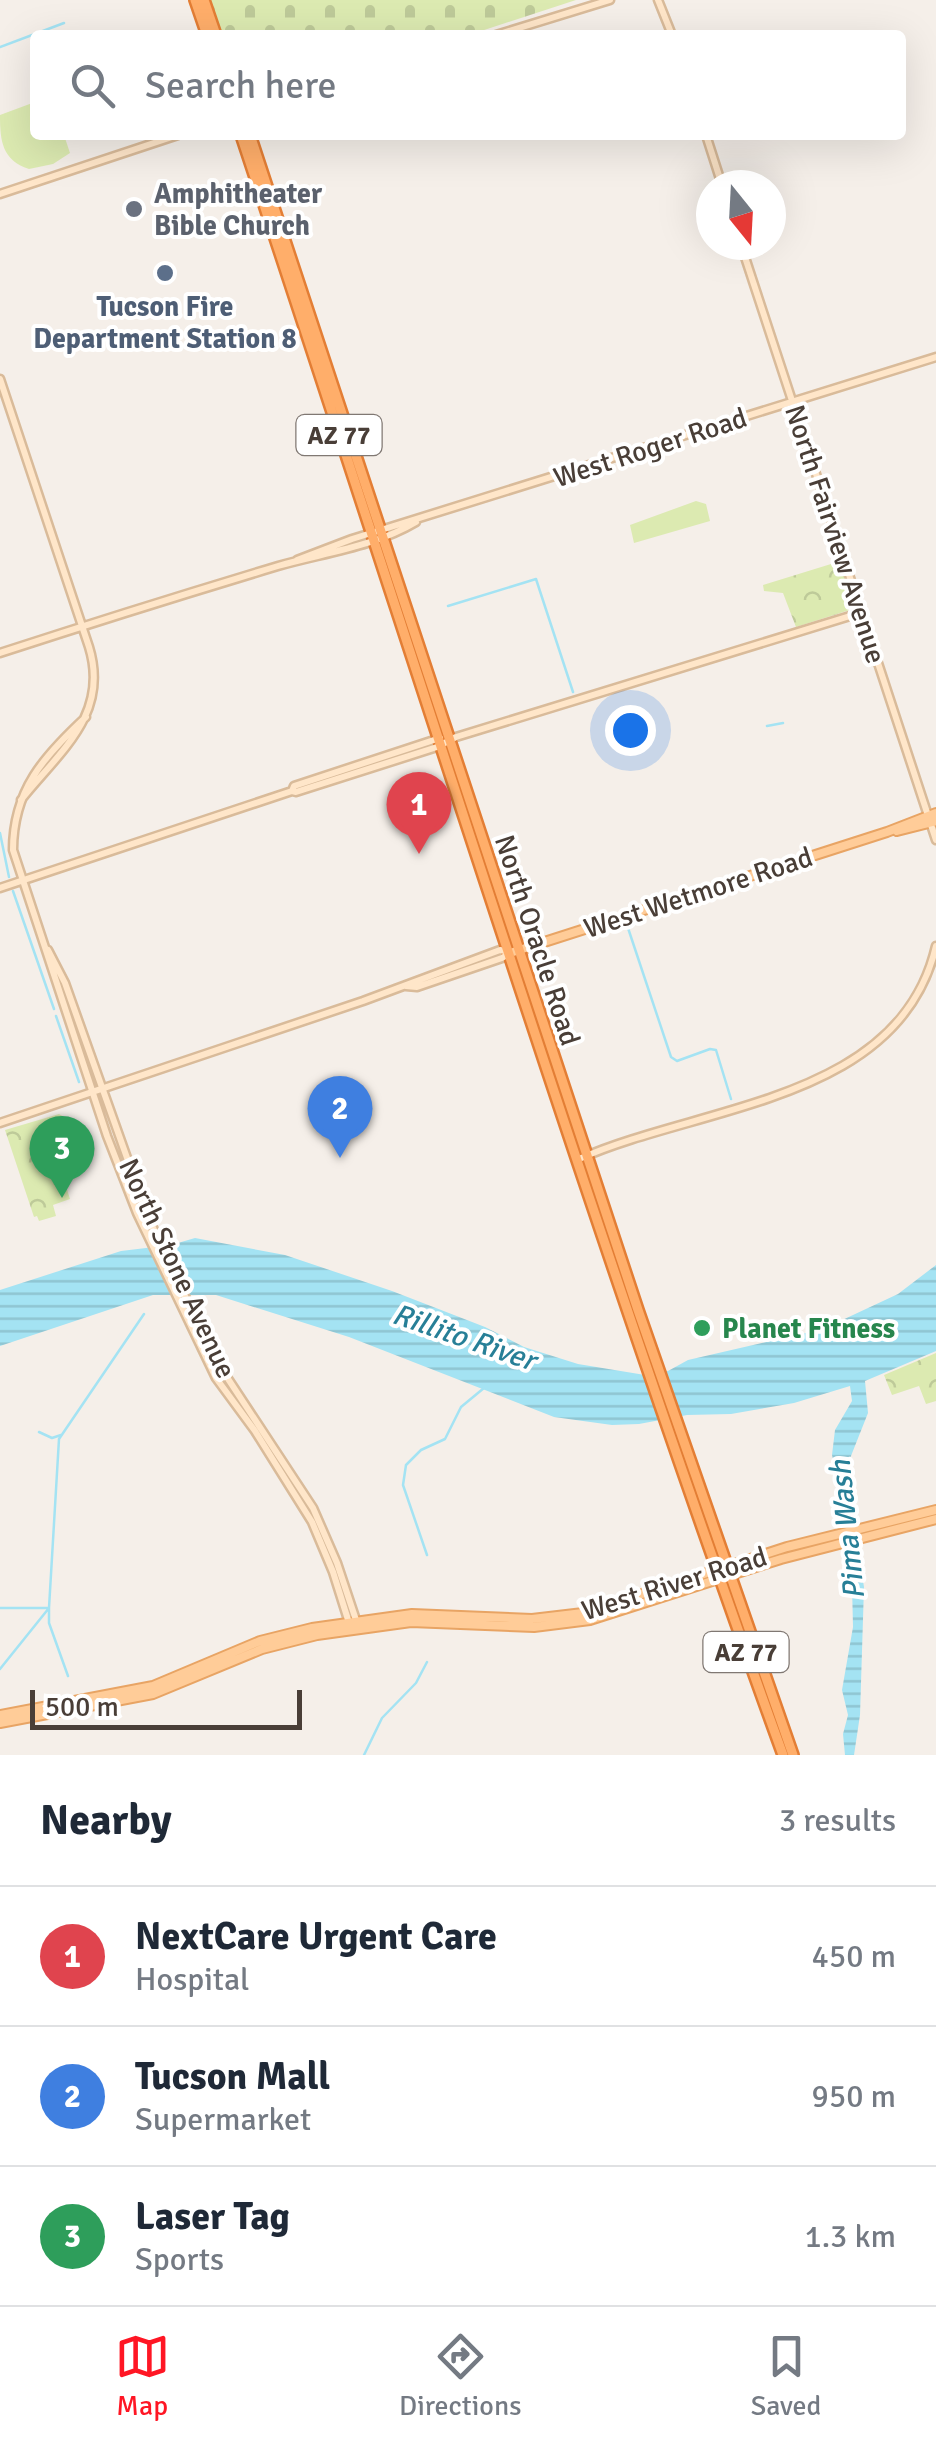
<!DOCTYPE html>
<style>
body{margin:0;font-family:Signika,sans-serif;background:#f6f6f7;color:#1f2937}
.compass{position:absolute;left:696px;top:170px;width:90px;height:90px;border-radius:50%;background:#fff;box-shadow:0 10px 40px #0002;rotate:162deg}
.scale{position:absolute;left:30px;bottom:25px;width:272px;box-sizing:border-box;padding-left:10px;border:5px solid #493e37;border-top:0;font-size:28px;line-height:35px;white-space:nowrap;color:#493e37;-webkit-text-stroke:8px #fff;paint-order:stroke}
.you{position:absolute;left:630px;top:730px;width:35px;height:35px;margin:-25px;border:8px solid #fff;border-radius:50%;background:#1a73e8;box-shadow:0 0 0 15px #1a73e833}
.badge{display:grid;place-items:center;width:65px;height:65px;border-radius:50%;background:#ff1624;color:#fff;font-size:32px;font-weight:700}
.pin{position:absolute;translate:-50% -82px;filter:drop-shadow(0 2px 5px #0008)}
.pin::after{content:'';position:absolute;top:52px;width:35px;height:30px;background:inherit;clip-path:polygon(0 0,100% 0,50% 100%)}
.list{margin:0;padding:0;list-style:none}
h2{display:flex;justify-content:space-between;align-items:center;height:130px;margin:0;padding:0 40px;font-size:42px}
h2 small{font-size:32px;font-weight:400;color:#747a83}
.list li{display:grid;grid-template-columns:65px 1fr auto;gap:30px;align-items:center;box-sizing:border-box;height:140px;padding:0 40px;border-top:2px solid #e0e1e3}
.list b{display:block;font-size:38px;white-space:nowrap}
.list p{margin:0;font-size:32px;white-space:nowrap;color:#747a83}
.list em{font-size:32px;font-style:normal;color:#747a83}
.icon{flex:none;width:55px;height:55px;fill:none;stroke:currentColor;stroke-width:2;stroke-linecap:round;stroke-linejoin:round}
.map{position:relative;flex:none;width:936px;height:1755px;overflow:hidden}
.search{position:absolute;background:#fff;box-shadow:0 10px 40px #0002;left:30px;right:30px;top:30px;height:110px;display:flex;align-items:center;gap:25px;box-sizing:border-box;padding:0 35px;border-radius:10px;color:#747a83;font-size:38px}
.sheet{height:550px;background:#fff}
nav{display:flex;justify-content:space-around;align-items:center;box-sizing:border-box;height:140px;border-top:2px solid #e0e1e3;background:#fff;font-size:28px;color:#747a83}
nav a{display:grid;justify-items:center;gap:5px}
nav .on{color:#ff1624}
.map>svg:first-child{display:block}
.green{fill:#dceab1}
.cemetery{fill:url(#cemetery-stones)}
.park{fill:url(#park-crowns)}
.water{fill:url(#water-rules)}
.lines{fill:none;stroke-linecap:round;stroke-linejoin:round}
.stream{stroke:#a4e3f3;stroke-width:2.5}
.secondary-casing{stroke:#d9bb9a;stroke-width:11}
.primary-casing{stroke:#e8a464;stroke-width:12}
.highway-casing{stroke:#e37e35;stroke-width:14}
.secondary{stroke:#ffe6c9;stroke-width:6}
.primary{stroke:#ffcc98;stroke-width:8}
.highway{stroke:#ffae6a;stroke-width:9}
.worship-dot{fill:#6b7280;stroke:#fff;stroke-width:4}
.service-dot{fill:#5c6f8a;stroke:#fff;stroke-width:4}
.leisure-dot{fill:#2e9e5b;stroke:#fff;stroke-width:4}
.labels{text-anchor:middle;stroke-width:8;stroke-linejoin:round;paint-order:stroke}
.shield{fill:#fff;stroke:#807873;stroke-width:2.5}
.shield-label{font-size:25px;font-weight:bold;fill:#493e37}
.worship-label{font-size:28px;font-weight:bold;fill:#5b616d;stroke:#fff;text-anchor:start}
.service-label{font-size:28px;font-weight:bold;fill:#4e5e75;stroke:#fff}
.street-label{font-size:28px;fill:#493e37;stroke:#fff}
.leisure-label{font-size:28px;font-weight:bold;fill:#27864d;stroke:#fff;text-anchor:start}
.water-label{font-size:30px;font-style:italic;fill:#277f97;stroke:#fff}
</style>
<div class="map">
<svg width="936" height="1755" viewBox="0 0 936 1755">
<defs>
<pattern id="cemetery-stones" width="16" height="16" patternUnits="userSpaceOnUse" patternTransform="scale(2.5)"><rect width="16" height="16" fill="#dceab1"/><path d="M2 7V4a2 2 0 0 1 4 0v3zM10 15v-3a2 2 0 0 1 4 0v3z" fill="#beca99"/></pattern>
<pattern id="park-crowns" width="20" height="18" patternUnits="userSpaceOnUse" patternTransform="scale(2.5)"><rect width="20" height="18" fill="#dceab1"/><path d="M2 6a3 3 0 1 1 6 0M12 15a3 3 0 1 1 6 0" fill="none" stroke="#beca99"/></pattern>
<pattern id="water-rules" width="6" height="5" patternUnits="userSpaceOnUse" patternTransform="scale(2.5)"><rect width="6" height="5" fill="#a4e3f3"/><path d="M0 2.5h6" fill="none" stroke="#8fc4d1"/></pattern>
</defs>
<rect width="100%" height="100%" fill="#f5efe9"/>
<path class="green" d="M 35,102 L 35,135 L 64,135 L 70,153 L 53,164 L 29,169 C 2,160 0,141 0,115 Z
M 696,501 L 706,504 L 710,521 L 634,543 L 630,525 Z"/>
<path class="cemetery" d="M 210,0 L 576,0 L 469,35 L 221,35 Z"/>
<path class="park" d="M 831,564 L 847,574 L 856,608 L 796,627 L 783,593 L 764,591 L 763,585 Z
M 59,1114 L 64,1117 L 74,1144 L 62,1149 L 57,1158 L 70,1199 L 53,1205 L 56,1216 L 39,1221 L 37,1216 L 34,1217 L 5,1130 Z
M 936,1353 L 936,1401 L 926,1404 L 919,1386 L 892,1395 L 884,1375 Z"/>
<path class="water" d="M 195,1238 L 285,1255 L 392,1291 L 485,1327 L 524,1347 L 578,1364 L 645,1375 L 668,1371 L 688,1360 L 823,1329 L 898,1294 L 936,1265 L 936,1351 L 865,1381 L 868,1413 L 845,1471 L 864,1587 L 860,1715 L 854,1755 L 845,1755 L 843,1734 L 848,1715 L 842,1690 L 853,1627 L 852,1585 L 841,1493 L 832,1455 L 835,1430 L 852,1401 L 850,1386 L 794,1403 L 731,1414 L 687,1415 L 639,1424 L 612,1425 L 554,1417 L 349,1337 L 216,1295 L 153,1295 L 0,1346 L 0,1290 L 121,1251 L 171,1245 Z"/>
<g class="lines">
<path class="stream" d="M 0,47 L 64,23
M 448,606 L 536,579 L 573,692
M 767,726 L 783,723
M 0,833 L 9,877
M 13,891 L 54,1009
M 627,925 L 671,1057 L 677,1061 L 710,1049 L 716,1050 L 731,1099
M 56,1016 L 79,1082
M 39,1432 L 52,1438 L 61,1435
M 427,1555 L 403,1485 L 406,1465 L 421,1450 L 445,1439 L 461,1407 L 484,1388
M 0,1608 L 49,1608 L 49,1623 L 68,1676
M 0,1669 L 49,1608 L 59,1439 L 144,1314
M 364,1755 L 382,1718 L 416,1683 L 427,1662"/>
<g class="secondary-casing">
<path id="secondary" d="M 658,0 L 672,35
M 496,35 L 610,0
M 706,135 L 722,185
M 0,194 L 178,135
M 741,245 L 936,840
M 0,379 L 89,647 C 110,715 59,752 21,800
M 297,560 L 352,539 L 936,357
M 0,653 C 92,623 185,594 278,566 C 323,553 374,547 416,522
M 86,717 C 44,756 13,790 13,850 L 107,1136 L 137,1213 L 216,1378 L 255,1431 L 312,1522 L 333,1572 L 350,1626
M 292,791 L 294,786 L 440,738
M 0,888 L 292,791 L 296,792 L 437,747 L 456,737 L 863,612
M 48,950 L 65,983 L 148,1217 L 213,1356 L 313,1508 L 337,1563 L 358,1626
M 406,986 L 417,987 L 502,958 L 510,953
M 0,1123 L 363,1001 L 500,950 L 509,952
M 579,1159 C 700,1105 900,1102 936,946"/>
</g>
<g class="primary-casing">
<path id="primary" d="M 897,831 L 936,821
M 510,953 L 887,832 L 936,813
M 0,1715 L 153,1686 L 260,1641 L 312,1628 L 412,1614 L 532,1619 L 583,1613 L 787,1547 L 936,1510
M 0,1723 L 153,1694 L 262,1649 L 317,1635 L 411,1622 L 534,1627 L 590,1620 L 781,1559 L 936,1519"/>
</g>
<g class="highway-casing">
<path id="highway" d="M 195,0 L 207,35
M 204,0 L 216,35
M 241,135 C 420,675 589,1220 783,1755
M 250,135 L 638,1310 L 793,1755"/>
</g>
<use href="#secondary" class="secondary"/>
<use href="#primary" class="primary"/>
<use href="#highway" class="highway"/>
</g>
<circle class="worship-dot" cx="134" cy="209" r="10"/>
<circle class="service-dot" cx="165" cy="273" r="10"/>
<circle class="leisure-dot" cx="702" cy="1328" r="10"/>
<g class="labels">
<g class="shield">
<rect x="296.5" y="415" width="85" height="40" rx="8"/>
<rect x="703.5" y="1632" width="85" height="40" rx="8"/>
</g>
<g class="shield-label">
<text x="339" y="444">AZ 77</text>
<text x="746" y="1661">AZ 77</text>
</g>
<g class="worship-label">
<text x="154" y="203">Amphitheater<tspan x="154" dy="32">Bible Church</tspan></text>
</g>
<g class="service-label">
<text x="165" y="316">Tucson Fire<tspan x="165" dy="32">Department Station 8</tspan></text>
</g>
<g class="street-label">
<text transform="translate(650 447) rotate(-18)" y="10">West Roger Road</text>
<text transform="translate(836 534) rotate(72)" y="10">North Fairview Avenue</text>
<text transform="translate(698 892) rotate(-18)" y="10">West Wetmore Road</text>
<text transform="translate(538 940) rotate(72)" y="10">North Oracle Road</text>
<text transform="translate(178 1268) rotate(65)" y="10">North Stone Avenue</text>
<text transform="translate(674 1583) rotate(-17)" y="10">West River Road</text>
</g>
<g class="leisure-label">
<text x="722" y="1338">Planet Fitness</text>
</g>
<g class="water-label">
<text transform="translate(464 1337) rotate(19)" y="10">Rillito River</text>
<text transform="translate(847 1530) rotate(-96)" y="10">Pima Wash</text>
</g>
</g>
</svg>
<svg class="compass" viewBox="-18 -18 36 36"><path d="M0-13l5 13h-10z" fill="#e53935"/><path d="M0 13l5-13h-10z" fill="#747a83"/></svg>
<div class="scale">500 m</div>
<div class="you"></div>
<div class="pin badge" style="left:419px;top:854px;background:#e0444e">1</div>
<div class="pin badge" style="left:340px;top:1158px;background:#3f7fe0">2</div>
<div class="pin badge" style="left:62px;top:1198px;background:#2e9e5b">3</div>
<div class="search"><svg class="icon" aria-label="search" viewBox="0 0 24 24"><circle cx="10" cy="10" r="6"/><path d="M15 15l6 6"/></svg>Search here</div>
</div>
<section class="sheet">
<h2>Nearby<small>3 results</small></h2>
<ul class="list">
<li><span class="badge" style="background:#e0444e">1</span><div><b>NextCare Urgent Care</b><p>Hospital</p></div><em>450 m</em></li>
<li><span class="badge" style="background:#3f7fe0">2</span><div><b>Tucson Mall</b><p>Supermarket</p></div><em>950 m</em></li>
<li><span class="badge" style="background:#2e9e5b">3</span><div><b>Laser Tag</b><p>Sports</p></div><em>1.3 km</em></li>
</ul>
</section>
<nav>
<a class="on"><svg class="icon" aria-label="map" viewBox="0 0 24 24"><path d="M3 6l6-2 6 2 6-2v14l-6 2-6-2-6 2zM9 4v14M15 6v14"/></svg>Map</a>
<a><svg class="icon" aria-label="directions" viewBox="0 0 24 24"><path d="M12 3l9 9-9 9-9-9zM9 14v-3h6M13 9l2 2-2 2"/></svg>Directions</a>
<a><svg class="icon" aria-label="saved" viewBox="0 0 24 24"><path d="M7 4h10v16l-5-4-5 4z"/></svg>Saved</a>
</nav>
